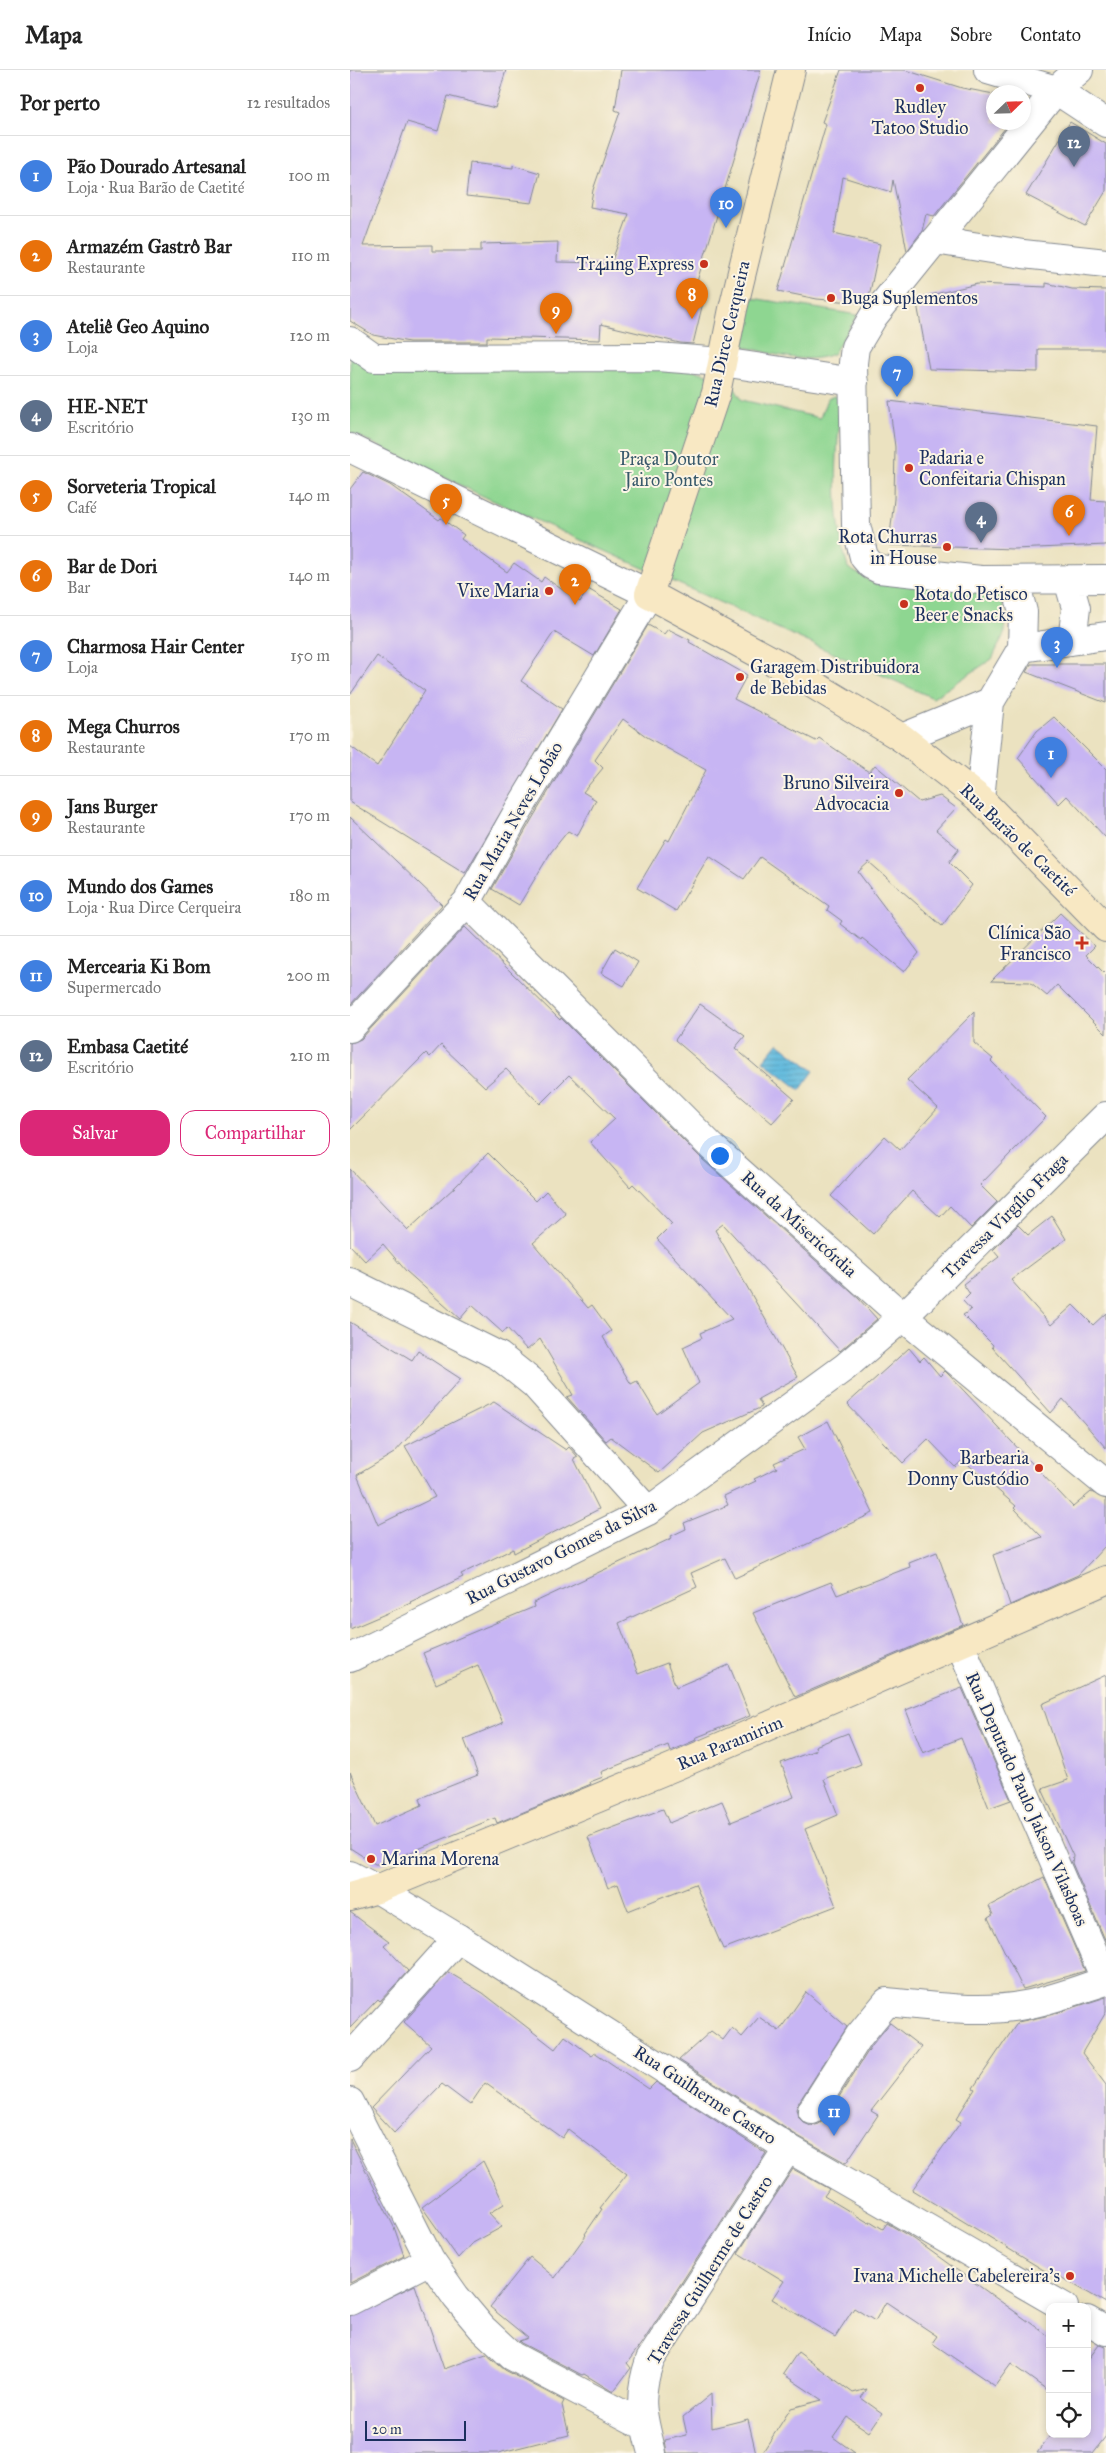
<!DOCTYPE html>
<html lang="pt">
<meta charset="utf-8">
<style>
body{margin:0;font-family:"IM FELL Great Primer",serif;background:#f6f6f6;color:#222}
.controls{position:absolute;right:15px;bottom:15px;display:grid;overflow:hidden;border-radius:10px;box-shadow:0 2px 8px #0003}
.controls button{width:45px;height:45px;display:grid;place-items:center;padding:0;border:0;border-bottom:1px solid #e0e0e0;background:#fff;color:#222;font:25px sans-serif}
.compass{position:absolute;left:636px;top:15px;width:45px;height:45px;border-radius:50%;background:#fff;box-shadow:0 2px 8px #0003;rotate:67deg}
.scale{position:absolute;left:15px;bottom:12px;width:101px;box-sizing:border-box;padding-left:5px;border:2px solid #1b2f5e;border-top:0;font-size:14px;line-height:18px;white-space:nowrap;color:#1b2f5e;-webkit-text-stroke:4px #fcf5e5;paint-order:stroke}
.you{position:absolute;left:369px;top:1085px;width:18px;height:18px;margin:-12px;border:4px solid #fff;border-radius:50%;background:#1a73e8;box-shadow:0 0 0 8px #1a73e833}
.badge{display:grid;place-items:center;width:32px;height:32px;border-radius:50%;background:#db2777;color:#fff;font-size:16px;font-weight:700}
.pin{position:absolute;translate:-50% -41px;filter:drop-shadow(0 1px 2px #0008)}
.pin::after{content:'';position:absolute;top:26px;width:18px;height:15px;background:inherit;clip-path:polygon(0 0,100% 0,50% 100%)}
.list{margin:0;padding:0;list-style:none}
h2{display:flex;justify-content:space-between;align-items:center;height:65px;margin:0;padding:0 20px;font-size:21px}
h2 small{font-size:16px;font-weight:400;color:#767676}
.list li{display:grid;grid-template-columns:32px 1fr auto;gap:15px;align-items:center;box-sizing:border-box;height:80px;padding:0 20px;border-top:1px solid #e0e0e0}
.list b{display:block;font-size:19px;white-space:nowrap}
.list p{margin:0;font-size:16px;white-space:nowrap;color:#767676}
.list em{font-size:16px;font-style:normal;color:#767676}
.actions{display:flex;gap:10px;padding:15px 20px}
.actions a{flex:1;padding:11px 0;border:1px solid #db2777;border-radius:15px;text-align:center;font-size:18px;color:#db2777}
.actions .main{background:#db2777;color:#fff}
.icon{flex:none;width:28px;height:28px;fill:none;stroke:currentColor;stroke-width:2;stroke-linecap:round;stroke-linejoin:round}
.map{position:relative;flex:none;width:756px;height:2383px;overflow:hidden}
header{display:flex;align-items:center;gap:30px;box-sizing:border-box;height:70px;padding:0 25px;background:#fff;border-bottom:1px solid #e0e0e0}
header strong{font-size:24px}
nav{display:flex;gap:28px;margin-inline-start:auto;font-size:18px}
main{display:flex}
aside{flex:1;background:#fff}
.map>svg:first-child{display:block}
.park{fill:#8ed691;stroke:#548278}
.water{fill:url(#water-rules);stroke:#3e749e}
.building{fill:#c7b5f3}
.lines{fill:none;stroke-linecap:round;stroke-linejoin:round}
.minor-casing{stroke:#83888f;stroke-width:30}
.tertiary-casing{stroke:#83888f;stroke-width:30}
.secondary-casing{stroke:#83888f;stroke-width:30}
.minor{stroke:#fff;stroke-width:28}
.tertiary{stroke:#fff;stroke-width:28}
.secondary{stroke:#f8e8c3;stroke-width:28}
.poi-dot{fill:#c8321e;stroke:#fcf5e5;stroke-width:2}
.labels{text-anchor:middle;stroke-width:4;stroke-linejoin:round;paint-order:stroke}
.poi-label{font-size:18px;fill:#1b2f5e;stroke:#fcf5e5;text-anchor:end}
.street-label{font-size:18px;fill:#1b2f5e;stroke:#fcf5e5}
.park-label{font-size:18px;fill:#38596b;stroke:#fcf5e5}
</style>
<header>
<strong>Mapa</strong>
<nav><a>Início</a><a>Mapa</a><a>Sobre</a><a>Contato</a></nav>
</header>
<main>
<aside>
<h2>Por perto<small>12 resultados</small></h2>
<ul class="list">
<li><span class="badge" style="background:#3f7fe0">1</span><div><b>Pão Dourado Artesanal</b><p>Loja · Rua Barão de Caetité</p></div><em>100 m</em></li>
<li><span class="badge" style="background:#e8710a">2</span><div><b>Armazém Gastrô Bar</b><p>Restaurante</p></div><em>110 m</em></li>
<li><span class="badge" style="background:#3f7fe0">3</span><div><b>Ateliê Geo Aquino</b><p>Loja</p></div><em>120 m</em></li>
<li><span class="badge" style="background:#5c6f8a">4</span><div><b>HE-NET</b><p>Escritório</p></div><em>130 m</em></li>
<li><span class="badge" style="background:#e8710a">5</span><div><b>Sorveteria Tropical</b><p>Café</p></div><em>140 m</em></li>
<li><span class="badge" style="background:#e8710a">6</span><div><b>Bar de Dori</b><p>Bar</p></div><em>140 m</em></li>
<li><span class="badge" style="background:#3f7fe0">7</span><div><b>Charmosa Hair Center</b><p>Loja</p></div><em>150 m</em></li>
<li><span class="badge" style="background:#e8710a">8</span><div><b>Mega Churros</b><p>Restaurante</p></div><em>170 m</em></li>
<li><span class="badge" style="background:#e8710a">9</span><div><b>Jans Burger</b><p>Restaurante</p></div><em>170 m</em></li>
<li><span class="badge" style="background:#3f7fe0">10</span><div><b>Mundo dos Games</b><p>Loja · Rua Dirce Cerqueira</p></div><em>180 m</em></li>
<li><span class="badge" style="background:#3f7fe0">11</span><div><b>Mercearia Ki Bom</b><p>Supermercado</p></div><em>200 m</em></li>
<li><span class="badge" style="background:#5c6f8a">12</span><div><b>Embasa Caetité</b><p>Escritório</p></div><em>210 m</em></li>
</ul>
<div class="actions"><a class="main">Salvar</a><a>Compartilhar</a></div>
</aside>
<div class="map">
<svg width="756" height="2383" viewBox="0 0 756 2383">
<defs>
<pattern id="water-rules" width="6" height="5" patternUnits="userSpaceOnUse" patternTransform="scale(1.25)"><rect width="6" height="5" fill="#60bade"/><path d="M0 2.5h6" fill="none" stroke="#4e98b7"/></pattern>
</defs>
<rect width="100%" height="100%" fill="#fcf5e5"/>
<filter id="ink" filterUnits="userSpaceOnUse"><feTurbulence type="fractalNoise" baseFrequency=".02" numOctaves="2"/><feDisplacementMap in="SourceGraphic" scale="10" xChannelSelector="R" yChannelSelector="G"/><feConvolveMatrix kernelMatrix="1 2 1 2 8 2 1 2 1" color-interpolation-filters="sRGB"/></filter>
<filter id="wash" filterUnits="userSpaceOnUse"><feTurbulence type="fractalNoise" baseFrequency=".0096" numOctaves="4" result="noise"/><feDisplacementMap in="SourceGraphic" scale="20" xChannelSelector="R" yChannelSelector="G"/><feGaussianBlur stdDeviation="1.12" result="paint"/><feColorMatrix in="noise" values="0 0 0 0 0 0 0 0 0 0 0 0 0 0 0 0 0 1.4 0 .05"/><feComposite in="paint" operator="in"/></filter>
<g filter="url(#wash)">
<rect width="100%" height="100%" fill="#ebe2c0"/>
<path class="park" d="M 402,228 L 508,245 L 483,284 C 454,296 419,282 390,276 Z
M 0,285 L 336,298 L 380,311 L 392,330 L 470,348 L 477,329 L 484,326 L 492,330 C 485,385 482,444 498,498 L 525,514 L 627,512 L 652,526 L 655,562 L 642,589 L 583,628 L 135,427 L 0,362 Z"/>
<path class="water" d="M 428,973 L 464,1001 L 450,1020 L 413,991 Z"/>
<g id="blocks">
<path class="building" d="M 0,0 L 156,0 L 145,38 L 98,26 L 88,61 L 57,52 L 13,176 L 82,175 L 82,181 L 131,181 L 131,174 L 208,172 L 207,192 L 261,193 L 279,144 L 240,137 L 243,120 L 270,42 L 265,40 L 271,0 L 411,0 L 345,218 L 356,220 L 343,274 L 330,273 L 251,254 L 250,270 L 137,267 L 137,272 L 59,272 L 23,265 L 0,251 Z
M 491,0 L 555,0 L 612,18 L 644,24 L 644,52 L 660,52 L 584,146 L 576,144 L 572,161 L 557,181 L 543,110 L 541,122 L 493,107 L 484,163 L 530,174 L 519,227 L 514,233 L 467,229 L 428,221 L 476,54 L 472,52 Z
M 720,52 L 756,74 L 756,121 L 735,156 L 676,125 Z
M 120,93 L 163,98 L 163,95 L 190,103 L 182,133 L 116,126 Z
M 696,213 L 722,219 L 756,220 L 756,279 L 688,279 L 688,302 L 579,299 L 568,239 L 568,228 L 627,214 L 696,217 Z
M 539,331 L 747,356 L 741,430 L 756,431 L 756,475 L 664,479 L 539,475 L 544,429 L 545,377 Z
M 13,402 L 40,415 L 89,450 L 91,448 L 114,465 L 111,469 L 157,502 L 164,493 L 191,512 L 194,507 L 230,532 L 238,519 L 272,539 L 244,586 L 204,562 L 171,611 L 212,639 L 115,803 L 0,732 L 0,676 L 27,696 L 75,621 L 27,586 L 0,625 L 0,419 Z
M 298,555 L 314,564 L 318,559 L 340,570 L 339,572 L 397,605 L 384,629 L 466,671 L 469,668 L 519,702 L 525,695 L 569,732 L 590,726 L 606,738 L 586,760 L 609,779 L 599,792 L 622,815 L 592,856 L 519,792 L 508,802 L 569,883 L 554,902 L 512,868 L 511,870 L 490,854 L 492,851 L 477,840 L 479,836 L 410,787 L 394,809 L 359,786 L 326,841 L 287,818 L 316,769 L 319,771 L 356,700 L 297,667 L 273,649 L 245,690 L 253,698 L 233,722 L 246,730 L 227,766 L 218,761 L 201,782 L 169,835 L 142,819 L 182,749 Z
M 681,594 L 756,594 L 756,633 L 676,602 Z
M 704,647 L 756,699 L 756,768 L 717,726 L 709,734 L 668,688 L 687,661 Z
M 0,747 L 92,835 L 0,935 Z
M 710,843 L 745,876 L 736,885 L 756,905 L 756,964 L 707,915 L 697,926 L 680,912 L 641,911 Z
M 115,857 L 210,950 L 211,948 L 352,1089 L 509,1229 L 527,1249 L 490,1281 L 373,1154 L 365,1160 L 448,1307 L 408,1329 L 412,1337 L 353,1363 L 309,1403 L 261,1367 L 256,1371 L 217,1327 L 223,1325 L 190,1269 L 177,1280 L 157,1258 L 153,1263 L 122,1235 L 110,1249 L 56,1201 L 33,1174 L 15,1191 L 0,1175 L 0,1099 L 58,1160 L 106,1116 L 138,1083 L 186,1131 L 196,1121 L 216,1144 L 183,1173 L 238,1238 L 242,1235 L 261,1261 L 253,1267 L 281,1314 L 287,1311 L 307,1344 L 349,1313 L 333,1277 L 352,1268 L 350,1263 L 382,1249 L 307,1169 L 322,1154 L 283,1114 L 280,1117 L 240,1072 L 265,1049 L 219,1005 L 190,1034 L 156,999 L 135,1017 L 91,975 L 80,987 L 76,983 L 0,1060 L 0,973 L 11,969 Z
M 265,878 L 288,892 L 274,916 L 251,903 Z
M 350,934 L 395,966 L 385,978 L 444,1029 L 422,1053 L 325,970 Z
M 624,942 L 624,973 L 643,989 L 641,991 L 696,1047 L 630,1115 L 647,1132 L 621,1158 L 600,1136 L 590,1147 L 562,1121 L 523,1164 L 481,1126 L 535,1066 L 550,1080 L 588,1038 L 557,1010 Z
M 702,1146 L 716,1169 L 661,1210 L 701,1255 L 723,1235 L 743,1255 L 756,1243 L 756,1378 L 713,1329 L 701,1343 L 642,1277 L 643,1275 L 613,1245 L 621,1240 L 613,1231 L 620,1224 L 613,1214 L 649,1187 L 643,1180 L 668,1155 L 678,1165 Z
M 0,1252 L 62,1290 L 68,1281 L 111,1309 L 44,1383 L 7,1405 L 28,1455 L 85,1427 L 55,1376 L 144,1332 L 216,1380 L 219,1377 L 228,1387 L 224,1389 L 249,1439 L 164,1483 L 163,1479 L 111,1504 L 113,1507 L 60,1532 L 61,1533 L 0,1559 Z
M 559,1278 L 570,1291 L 574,1287 L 590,1306 L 595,1301 L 600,1306 L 723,1437 L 741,1422 L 756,1429 L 756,1475 L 728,1505 L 660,1535 L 643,1485 L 692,1467 L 664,1438 L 666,1436 L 613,1390 L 605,1397 L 578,1369 L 553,1393 L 497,1334 Z
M 478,1351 L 523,1443 L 385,1508 L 375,1488 L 341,1503 L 347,1517 L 269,1553 L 288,1604 L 317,1593 L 326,1617 L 379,1595 L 400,1646 L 345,1668 L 346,1670 L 320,1681 L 318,1675 L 251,1702 L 253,1707 L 240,1712 L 241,1714 L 147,1753 L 145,1748 L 31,1794 L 25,1794 L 0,1778 L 0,1702 L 25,1756 L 72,1735 L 70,1728 L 128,1705 L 114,1669 L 153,1653 L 128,1595 L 86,1614 L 73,1583 L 184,1537 L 183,1533 L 322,1468 L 321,1466 L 336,1459 L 334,1453 L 378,1435 L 374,1426 L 406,1411 L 404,1409 L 427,1398 L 424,1393 L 455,1379 L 448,1367 Z
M 587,1482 L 613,1555 L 445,1627 L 403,1543 L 481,1512 L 487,1525 L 560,1497 L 559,1493 Z
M 756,1605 L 756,1872 L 722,1793 L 723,1786 L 692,1719 L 718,1710 L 692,1634 Z
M 612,1618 L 661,1730 L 639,1738 L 611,1668 L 573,1683 L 556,1640 Z
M 498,1663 L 511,1694 L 474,1709 L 488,1745 L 455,1759 L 486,1836 L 373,1879 L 345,1814 L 278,1841 L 268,1814 L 258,1818 L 238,1767 L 313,1739 L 319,1753 L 372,1731 L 381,1752 L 444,1727 L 431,1693 L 466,1680 L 465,1676 Z
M 694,1807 L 735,1901 L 673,1919 L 638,1848 L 643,1845 L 639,1836 Z
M 0,1842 L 39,1871 L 34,1875 L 58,1901 L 30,1931 L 28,1929 L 0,1958 Z
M 98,1902 L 133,1923 L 205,1979 L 215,1966 L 242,1986 L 244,1982 L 299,2019 L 306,2012 L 416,2083 L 296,2267 L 277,2293 L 281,2298 L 263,2322 L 234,2304 L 232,2305 L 171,2273 L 169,2271 L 178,2268 L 140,2237 L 180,2187 L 205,2208 L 236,2165 L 235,2164 L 252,2139 L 250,2138 L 277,2104 L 218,2059 L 212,2068 L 135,2013 L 120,2035 L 92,2014 L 44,2063 L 21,2038 L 81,1976 L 54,1952 Z
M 456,1922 L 497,1957 L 449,2032 L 446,2039 L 448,2047 L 454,2053 L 461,2056 L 469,2054 L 475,2049 L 522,1975 L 540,1953 L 571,1977 L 521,2041 L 528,2045 L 496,2093 L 446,2065 L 329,1990 L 361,1961 L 373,1970 L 382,1958 L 392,1967 L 409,1947 L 429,1961 Z
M 756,1927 L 756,1942 L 732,1983 L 756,2015 L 756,2233 L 700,2201 L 700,2204 L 562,2120 L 611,2052 L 606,2049 L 625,2019 L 623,2018 L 668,1952 L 700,1945 Z
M 0,2069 L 44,2157 L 54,2186 L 0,2213 Z
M 133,2091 L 154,2134 L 139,2143 L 152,2157 L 121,2174 L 108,2188 L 72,2137 Z
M 443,2099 L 479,2119 L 474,2126 L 519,2153 L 520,2151 L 533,2159 L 537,2153 L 564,2169 L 700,2267 L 700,2322 L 661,2294 L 645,2316 L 582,2273 L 587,2266 L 536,2232 L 525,2251 L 504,2238 L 485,2267 L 422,2229 L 434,2211 L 388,2183 Z
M 65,2215 L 94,2299 L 136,2284 L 155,2300 L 214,2331 L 212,2335 L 219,2365 L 148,2383 L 0,2383 L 0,2246 Z
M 749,2275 L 756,2277 L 756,2366 L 743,2383 L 687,2383 L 701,2364 L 737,2364 L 737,2291 Z
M 448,2282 L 503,2323 L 517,2319 L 511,2328 L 532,2343 L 519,2362 L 497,2347 L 483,2367 L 505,2383 L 412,2383 L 441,2338 L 472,2330 L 433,2304 Z
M 361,2324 L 362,2358 L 398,2349 L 406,2383 L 317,2383 L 315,2370 L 337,2365 L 333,2347 Z"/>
</g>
</g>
<g filter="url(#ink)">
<use href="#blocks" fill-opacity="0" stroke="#83888f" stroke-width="1"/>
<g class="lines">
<g class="minor-casing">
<path id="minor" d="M 585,170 L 673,184 L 756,193
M 117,832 L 363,1078 L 553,1247 L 756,1414
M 0,958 L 117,832 L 168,741 L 299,524
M 0,1212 L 149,1286 L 184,1314 L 298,1441
M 610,1574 L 756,1911
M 0,1588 L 298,1441 L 495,1297 L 553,1247 L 756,1046
M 0,1988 L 108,1868
M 0,2032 L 80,2190 L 106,2227 L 132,2258 L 162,2286 L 295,2356
M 462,2040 L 509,1966 L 537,1932 C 582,1936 629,1944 675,1935 C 702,1930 729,1919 756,1911
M 0,2231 L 80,2190
M 302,2383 C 292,2345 287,2328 300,2290 L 438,2078"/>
</g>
<g class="tertiary-casing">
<path id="tertiary" d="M 638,0 L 706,20 L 756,53
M 729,0 L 706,20 L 523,247 L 505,277 L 503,293 L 506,455 L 514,487 L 521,495 L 529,499 L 631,510 L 756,509
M 0,271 L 24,288 L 307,287 L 372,292 L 504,312
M 0,378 L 299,524
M 718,510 L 726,538 L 722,571
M 672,578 L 756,566
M 552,668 L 640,632
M 630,729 L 640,632 L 672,578 L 673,542 L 665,511
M 0,1805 L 27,1819 L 108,1868 L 438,2078 L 714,2237
M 737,2250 L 756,2261"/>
</g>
<g class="secondary-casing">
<path id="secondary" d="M 441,0 L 383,239 L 366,323 L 299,524 L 441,601 L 552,668 L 630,729 L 756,858
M 0,1827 L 27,1819 L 328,1695 L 756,1510"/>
</g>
<use href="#minor" class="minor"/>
<use href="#tertiary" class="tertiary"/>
<use href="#secondary" class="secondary"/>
</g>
</g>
<g class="poi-dot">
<circle cx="570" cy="18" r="5"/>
<circle cx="354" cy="194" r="5"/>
<circle cx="481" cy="228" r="5"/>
<circle cx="559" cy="398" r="5"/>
<circle cx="597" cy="477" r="5"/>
<circle cx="199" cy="521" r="5"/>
<circle cx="554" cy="534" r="5"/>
<circle cx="390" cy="607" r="5"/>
<circle cx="549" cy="723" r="5"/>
<path d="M729.5 865.5h5v5h5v5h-5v5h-5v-5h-5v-5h5z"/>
<circle cx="689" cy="1398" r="5"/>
<circle cx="21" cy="1789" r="5"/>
<circle cx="720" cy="2206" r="5"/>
</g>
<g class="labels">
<g class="poi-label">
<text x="570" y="43" text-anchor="middle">Rudley<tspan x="570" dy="21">Tatoo Studio</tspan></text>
<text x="344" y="200">Tr4iing Express</text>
<text x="491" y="234" text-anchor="start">Buga Suplementos</text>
<text x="569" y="394" text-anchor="start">Padaria e<tspan x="569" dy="21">Confeitaria Chispan</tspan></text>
<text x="587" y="473">Rota Churras<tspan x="587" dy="21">in House</tspan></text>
<text x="189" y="527">Vixe Maria</text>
<text x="564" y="530" text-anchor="start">Rota do Petisco<tspan x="564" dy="21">Beer e Snacks</tspan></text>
<text x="400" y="603" text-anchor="start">Garagem Distribuidora<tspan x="400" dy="21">de Bebidas</tspan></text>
<text x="539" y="719">Bruno Silveira<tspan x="539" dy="21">Advocacia</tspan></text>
<text x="721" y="869">Clínica São<tspan x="721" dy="21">Francisco</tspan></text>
<text x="679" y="1394">Barbearia<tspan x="679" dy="21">Donny Custódio</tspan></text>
<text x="31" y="1795" text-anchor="start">Marina Morena</text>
<text x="710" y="2212">Ivana Michelle Cabelereira's</text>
</g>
<g class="street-label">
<text transform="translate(377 264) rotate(-77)" y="6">Rua Dirce Cerqueira</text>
<text transform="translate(163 751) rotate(-60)" y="6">Rua Maria Neves Lobão</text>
<text transform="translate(668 770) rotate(44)" y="6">Rua Barão de Caetité</text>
<text transform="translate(655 1146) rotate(-45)" y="6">Travessa Virgílio Fraga</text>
<text transform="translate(449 1154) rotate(42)" y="6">Rua da Misericórdia</text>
<text transform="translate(211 1482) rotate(-27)" y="6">Rua Gustavo Gomes da Silva</text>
<text transform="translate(380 1673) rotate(-23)" y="6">Rua Paramirim</text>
<text transform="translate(677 1729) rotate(66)" y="6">Rua Deputado Paulo Jakson Vilasboas</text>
<text transform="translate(355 2025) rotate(33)" y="6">Rua Guilherme Castro</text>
<text transform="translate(360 2200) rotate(-58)" y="6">Travessa Guilherme de Castro</text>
</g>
<g class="park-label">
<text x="319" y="395">Praça Doutor<tspan x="319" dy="21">Jairo Pontes</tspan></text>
</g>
</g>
</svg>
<div class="controls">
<button>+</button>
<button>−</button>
<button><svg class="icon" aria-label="locate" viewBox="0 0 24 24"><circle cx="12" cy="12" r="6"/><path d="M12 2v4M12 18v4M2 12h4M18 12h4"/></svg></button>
</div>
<svg class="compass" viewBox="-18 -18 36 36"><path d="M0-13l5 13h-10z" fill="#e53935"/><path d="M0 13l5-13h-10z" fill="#767676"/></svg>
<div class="scale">20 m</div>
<div class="you"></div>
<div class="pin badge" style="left:701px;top:708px;background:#3f7fe0">1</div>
<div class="pin badge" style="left:225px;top:535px;background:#e8710a">2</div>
<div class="pin badge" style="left:707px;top:598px;background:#3f7fe0">3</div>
<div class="pin badge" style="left:631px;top:473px;background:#5c6f8a">4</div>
<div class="pin badge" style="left:96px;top:455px;background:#e8710a">5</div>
<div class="pin badge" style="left:719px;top:466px;background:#e8710a">6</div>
<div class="pin badge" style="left:547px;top:327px;background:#3f7fe0">7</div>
<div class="pin badge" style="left:342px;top:249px;background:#e8710a">8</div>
<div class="pin badge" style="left:206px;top:264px;background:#e8710a">9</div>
<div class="pin badge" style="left:376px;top:158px;background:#3f7fe0">10</div>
<div class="pin badge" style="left:484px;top:2066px;background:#3f7fe0">11</div>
<div class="pin badge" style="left:724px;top:97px;background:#5c6f8a">12</div>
</div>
</main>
